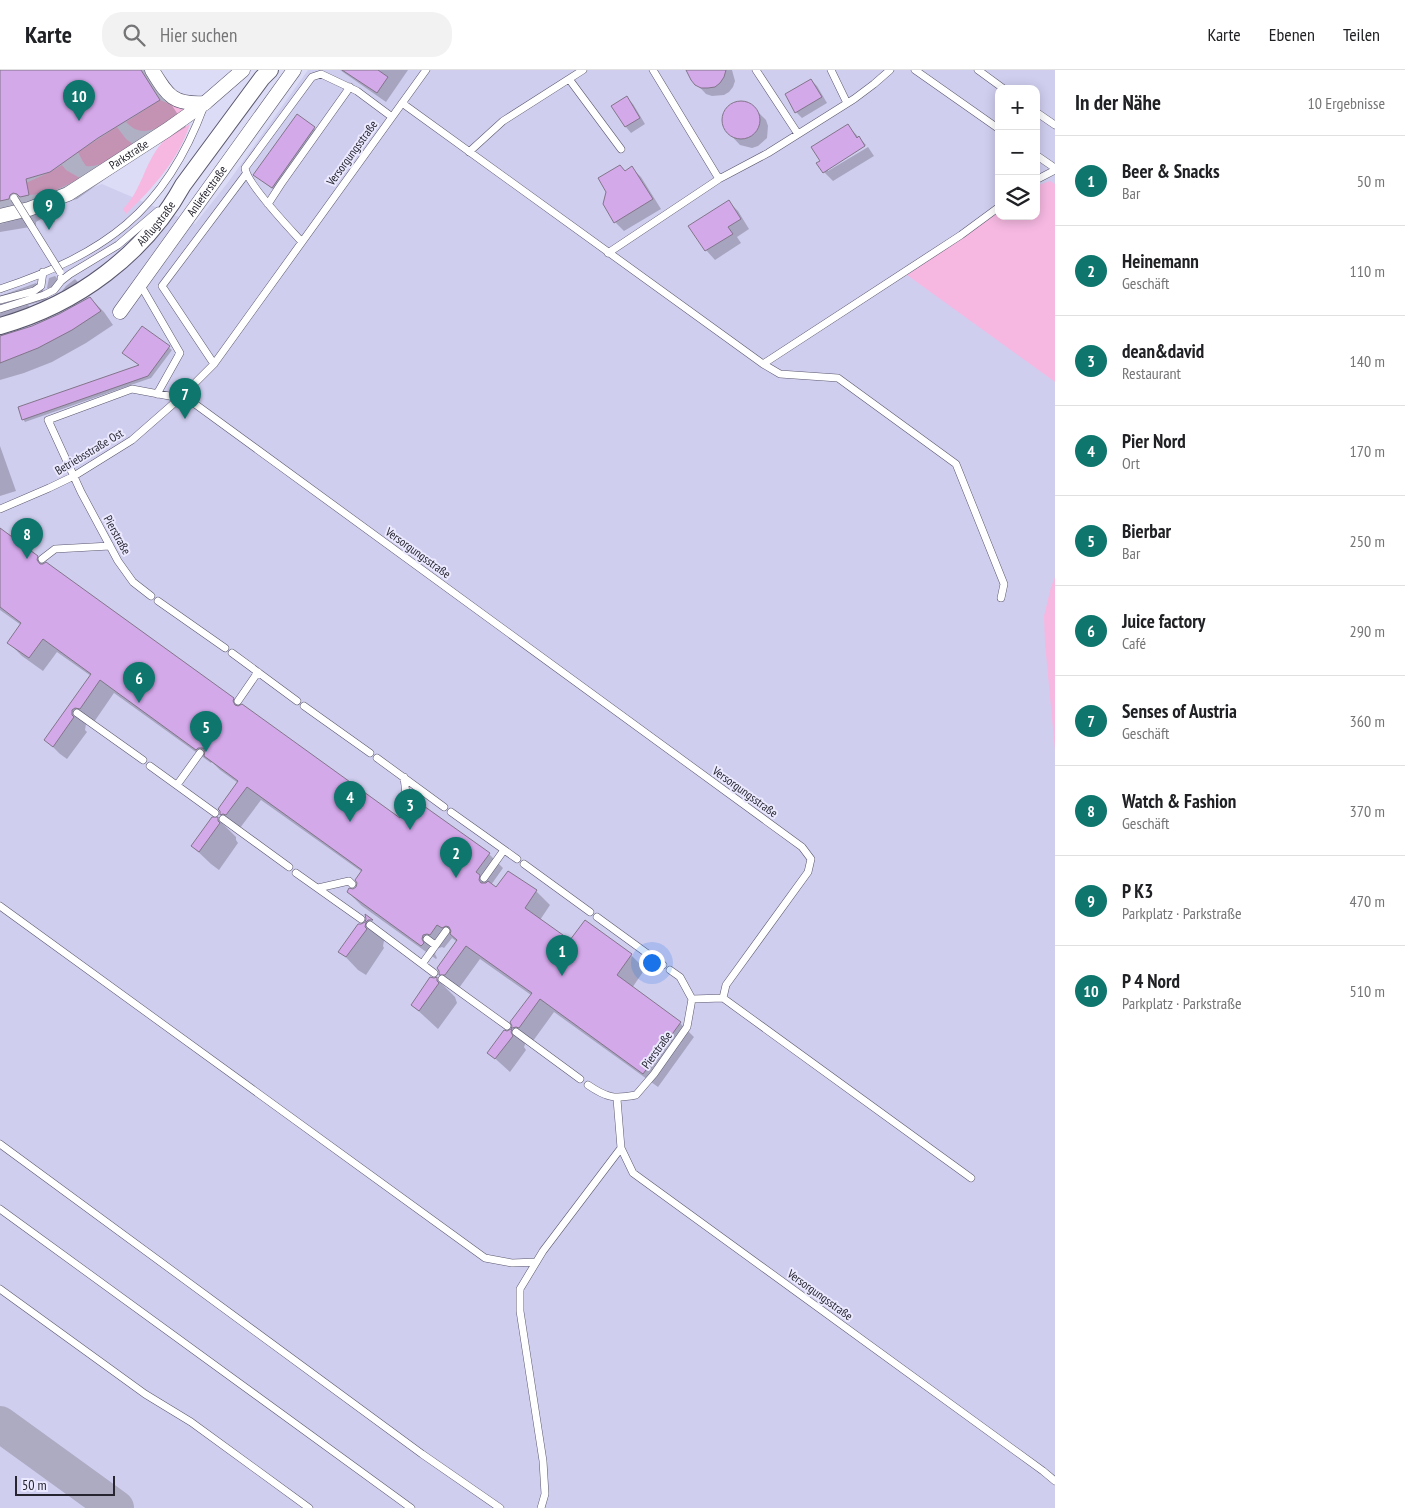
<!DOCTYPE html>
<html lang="de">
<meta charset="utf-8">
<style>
body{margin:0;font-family:"PT Sans Narrow",sans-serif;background:#f2f2f2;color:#202124}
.controls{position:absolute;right:15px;top:15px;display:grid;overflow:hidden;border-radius:10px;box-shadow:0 2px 12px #0003}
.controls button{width:45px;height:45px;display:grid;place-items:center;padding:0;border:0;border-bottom:1px solid #e0e0e0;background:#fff;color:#202124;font:25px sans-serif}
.scale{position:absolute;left:15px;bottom:12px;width:100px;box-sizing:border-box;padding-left:5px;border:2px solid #272630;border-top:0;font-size:14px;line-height:18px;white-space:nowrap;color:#272630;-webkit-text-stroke:4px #ebe9ff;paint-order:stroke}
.you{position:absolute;left:651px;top:892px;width:18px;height:18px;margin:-12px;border:4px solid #fff;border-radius:50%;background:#1a73e8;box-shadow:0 0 0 8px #1a73e833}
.badge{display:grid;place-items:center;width:32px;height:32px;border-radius:50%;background:#0f766e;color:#fff;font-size:16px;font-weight:700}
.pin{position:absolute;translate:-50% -41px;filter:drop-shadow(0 1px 2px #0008)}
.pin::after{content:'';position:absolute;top:26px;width:18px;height:15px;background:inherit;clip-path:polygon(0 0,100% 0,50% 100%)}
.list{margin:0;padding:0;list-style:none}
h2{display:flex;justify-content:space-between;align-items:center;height:65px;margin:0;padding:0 20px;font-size:21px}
h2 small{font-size:16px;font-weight:400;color:#757577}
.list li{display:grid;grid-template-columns:32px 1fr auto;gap:15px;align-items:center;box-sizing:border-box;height:90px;padding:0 20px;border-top:1px solid #e0e0e0}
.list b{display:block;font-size:19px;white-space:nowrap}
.list p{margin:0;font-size:16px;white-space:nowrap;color:#757577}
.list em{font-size:16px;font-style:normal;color:#757577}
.icon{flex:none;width:28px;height:28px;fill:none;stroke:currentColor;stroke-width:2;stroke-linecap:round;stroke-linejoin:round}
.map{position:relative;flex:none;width:1055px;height:1438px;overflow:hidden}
header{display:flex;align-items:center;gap:30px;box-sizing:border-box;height:70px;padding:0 25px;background:#fff;border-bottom:1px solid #e0e0e0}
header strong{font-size:24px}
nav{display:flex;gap:28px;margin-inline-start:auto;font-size:18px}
.search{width:350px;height:45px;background:#f2f2f2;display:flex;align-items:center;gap:12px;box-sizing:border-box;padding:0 18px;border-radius:20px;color:#757577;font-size:19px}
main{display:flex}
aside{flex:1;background:#fff}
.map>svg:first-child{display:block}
.built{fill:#d0ceef;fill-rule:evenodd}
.green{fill:#f6b8e1}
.shadow{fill:#0003}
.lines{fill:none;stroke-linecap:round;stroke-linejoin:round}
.taxiway{stroke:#acabc1;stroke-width:36}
.building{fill:#d4a9ea;stroke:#82758a}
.service-casing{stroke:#59576d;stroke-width:8}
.minor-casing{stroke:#59576d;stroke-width:15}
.tertiary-casing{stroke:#59576d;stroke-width:18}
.service{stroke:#fff;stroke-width:7}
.minor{stroke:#fff;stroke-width:14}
.tertiary{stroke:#fff;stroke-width:16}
.service-bridge-casing{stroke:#59576d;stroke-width:8;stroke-linecap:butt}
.service-bridge{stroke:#fff;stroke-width:7}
.labels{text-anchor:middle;stroke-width:4;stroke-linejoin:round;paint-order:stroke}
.street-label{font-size:12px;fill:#272630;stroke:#ebe9ff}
</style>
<header>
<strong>Karte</strong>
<div class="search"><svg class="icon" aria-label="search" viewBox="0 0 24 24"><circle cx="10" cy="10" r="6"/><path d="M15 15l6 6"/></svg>Hier suchen</div>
<nav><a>Karte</a><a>Ebenen</a><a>Teilen</a></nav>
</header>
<main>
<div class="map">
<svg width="1055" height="1438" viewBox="0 0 1055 1438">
<rect width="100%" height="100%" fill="#dddcf6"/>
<path class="built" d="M 308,0 L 1055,0 L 1055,1438 L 0,1438 L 0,155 L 102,114 L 195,154 L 229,111 ZM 999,19 L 1036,19 L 1036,146 L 999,146 Z"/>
<path class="green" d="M 160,30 L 185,40 C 167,52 145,73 126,52 Z
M 190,54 C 179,89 153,118 126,144 L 123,139 C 142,120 144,94 161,74 C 169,65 180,60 190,54 Z
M 117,57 L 126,69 L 133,74 C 119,83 104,98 86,96 L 82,90 L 78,82 Z
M 62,95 L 66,100 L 80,108 C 63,118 48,124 29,125 L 26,113 L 50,102 Z
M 1050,111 L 1055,114 L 1055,312 L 907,205 L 999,142 L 999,146 L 1036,146 L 1036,116 Z
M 1055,507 L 1055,681 L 1045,573 L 1044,546 L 1051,517 Z"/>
<path class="shadow" d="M 0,0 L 149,0 L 186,57 L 125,95 L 77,129 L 52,136 L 55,152 L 48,153 L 44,150 L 41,149 L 36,152 L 36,156 L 0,162 Z
M 340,0 L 408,0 L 386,32 Z
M 689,0 L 732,0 L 735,11 L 733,17 L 729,22 L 724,25 L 712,26 L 706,24 L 692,9 Z
M 811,10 L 817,16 L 827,33 L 802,48 L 796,42 Z
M 627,28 L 633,34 L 645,54 L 631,63 L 626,57 Z
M 739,32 L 746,33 L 751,35 L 766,50 L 768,56 L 767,68 L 758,76 L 752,78 L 740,75 L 726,60 L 723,54 L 723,48 L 728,37 L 733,34 Z
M 848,56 L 866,75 L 828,98 L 828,101 L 868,77 L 874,86 L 833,111 L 824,102 L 821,91 Z
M 314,58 L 320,64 L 278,123 L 261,110 Z
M 632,98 L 641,107 L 661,139 L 624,161 L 615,152 L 607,121 L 626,102 Z
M 729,132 L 738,141 L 749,159 L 737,167 L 741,173 L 715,190 L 706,180 Z
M 55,206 L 62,213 L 53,223 L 47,218 L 49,208 Z
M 75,209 L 81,215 L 67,226 L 62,221 L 66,216 Z
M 36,213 L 49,226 L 46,230 L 28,235 L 42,249 L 7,262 L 8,264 L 32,257 L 60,245 L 90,228 L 104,242 L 113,255 L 86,273 L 52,292 L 24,303 L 0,310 L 0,226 Z
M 143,258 L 172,280 L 151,308 L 25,352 L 23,349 L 140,295 Z
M 0,376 L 16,421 L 0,426 Z
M 0,460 L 37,487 L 45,495 L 401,750 L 415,739 L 417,735 L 415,730 L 489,784 L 503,798 L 491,815 L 497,819 L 536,821 L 550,835 L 540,850 L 570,872 L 631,885 L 645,899 L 632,918 L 680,953 L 694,967 L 658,1017 L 554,942 L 533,971 L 526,972 L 524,977 L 526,980 L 510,1002 L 489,983 L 507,963 L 512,960 L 531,925 L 480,889 L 459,918 L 454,918 L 440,904 L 457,872 L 452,868 L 444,878 L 442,877 L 437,879 L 435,884 L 437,888 L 436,889 L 362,836 L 348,822 L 357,818 L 362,802 L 261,730 L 240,758 L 235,758 L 221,744 L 238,713 L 220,700 L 212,692 L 211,693 L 114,623 L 94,652 L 90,651 L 86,654 L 85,660 L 87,662 L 67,689 L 60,684 L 46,670 L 91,606 L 57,582 L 43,601 L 22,586 L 9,573 L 21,555 L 0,540 Z
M 218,749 L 236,767 L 236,770 L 238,773 L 219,800 L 211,794 L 192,776 Z
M 367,847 L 390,868 L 384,871 L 383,876 L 384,878 L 366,905 L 358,900 L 340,881 L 361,856 L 366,853 Z
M 437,909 L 455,927 L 457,933 L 438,959 L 412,935 Z"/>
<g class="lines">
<path class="taxiway" d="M 0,1354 L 116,1438"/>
</g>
<path class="building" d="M 0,0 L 141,0 L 160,30 L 98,68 L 50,102 L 26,109 L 29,125 L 20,127 L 17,124 L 13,123 L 10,125 L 9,129 L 0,131 Z
M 342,0 L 378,0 L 388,7 L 377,23 Z
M 686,0 L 726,0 L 724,7 L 720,13 L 715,17 L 708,18 L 701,18 L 695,15 L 691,10 Z
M 811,9 L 822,27 L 795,43 L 785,24 Z
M 627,26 L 640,48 L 625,57 L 611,36 Z
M722 50a19 19 0 1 1 38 0a19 19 0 1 1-38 0Z
M 297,44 L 315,57 L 272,118 L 253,105 Z
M 848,54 L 857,68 L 859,66 L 865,76 L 823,103 L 816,93 L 820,91 L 811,77 Z
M 620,95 L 625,101 L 632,96 L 653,129 L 614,153 L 603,134 L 606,122 L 598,108 Z
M 729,130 L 741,149 L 728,157 L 733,164 L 705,181 L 688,156 Z
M 90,227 L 101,241 L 72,260 L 38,278 L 0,293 L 0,266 L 32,256 L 59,244 Z
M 142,256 L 170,276 L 148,306 L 22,350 L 18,337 L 139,295 L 122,283 Z
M 0,458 L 38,486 L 37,490 L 40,494 L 43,494 L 46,492 L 234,628 L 233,631 L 235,635 L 238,636 L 242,634 L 400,748 L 407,739 L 410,740 L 414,738 L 415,735 L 413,731 L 414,729 L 490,783 L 476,802 L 480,805 L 479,810 L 481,813 L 486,813 L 488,811 L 496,817 L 508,801 L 537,820 L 525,838 L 570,870 L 585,850 L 632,884 L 617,905 L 681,952 L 643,1004 L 540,929 L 519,958 L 516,957 L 512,958 L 511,962 L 513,966 L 495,989 L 487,983 L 504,960 L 507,961 L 511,959 L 512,956 L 510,952 L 532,923 L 466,876 L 445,905 L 439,905 L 439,901 L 437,898 L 457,870 L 450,864 L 451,861 L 449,857 L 446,856 L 442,858 L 437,855 L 430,865 L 427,864 L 423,865 L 422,869 L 424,873 L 421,876 L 347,822 L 349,818 L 353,819 L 356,817 L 357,813 L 355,810 L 362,800 L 247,717 L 226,745 L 223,744 L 220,745 L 220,741 L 218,739 L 238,711 L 204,686 L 205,681 L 203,678 L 198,678 L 196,680 L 100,610 L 80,639 L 75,638 L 72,640 L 72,645 L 74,647 L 53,677 L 44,670 L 91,604 L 43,569 L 29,588 L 7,573 L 21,553 L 0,537 Z
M 212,747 L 218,747 L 218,751 L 220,753 L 199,782 L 191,776 Z
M 365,844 L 373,850 L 368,850 L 366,852 L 365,857 L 367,859 L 346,887 L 338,882 L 358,854 L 361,854 L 365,852 L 366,849 Z
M 430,907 L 434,908 L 437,907 L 437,911 L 439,913 L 419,941 L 411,935 Z"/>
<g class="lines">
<g class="service-casing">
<path id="service" d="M 426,0 L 214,294 L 180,328 L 195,334 L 802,777 L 811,789 L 808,802 L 726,915 L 723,928 L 692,929
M 653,0 L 719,109
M 756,0 L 798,64
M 831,0 L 847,33
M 915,0 L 999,59
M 978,0 L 1004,19
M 569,9 L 621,79
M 402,33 L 763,294 L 780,304 L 838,308 L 956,394 L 1004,514 L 1001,528
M 1036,42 L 1055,55
M 469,82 L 503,51 L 583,0
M 1036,85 L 1055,98
M 1036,110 L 1055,100
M 268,134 L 281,114 L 350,17
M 302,172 C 290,159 247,114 245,98 L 312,7 L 321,4 L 357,21 L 392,47
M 608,183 L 719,109 L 768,83 L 854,29 L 874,14 L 890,0
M 61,211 L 70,204 L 118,175 L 158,141
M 140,214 L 180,283 L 157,324
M 0,219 C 104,184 165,142 204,36
M 0,230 L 34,221 L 41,216 L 43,202
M 0,239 L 44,225 L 54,220 L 61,211 L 61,208
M 214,294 L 162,216 L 246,104
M 763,294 L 961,165 L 999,137
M 0,439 L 49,418 L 74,406 L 132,370 L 180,328
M 42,489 L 55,479 L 110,476
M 151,526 L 133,512 L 118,491 L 81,422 L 48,350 L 132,319 L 180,328
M 158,531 L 225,578
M 232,583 L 297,631
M 238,631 L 258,602
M 304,636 L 370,683
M 77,643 L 143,690
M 377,688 L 444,737
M 150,696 L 215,743
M 404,707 L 407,733 L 410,735
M 177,715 L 200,683
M 451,742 L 517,789
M 223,749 L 289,797
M 524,794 L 590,842
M 296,803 L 361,849
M 484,808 L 504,780
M 318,818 L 349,811 L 352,814
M 0,836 L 485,1188 L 512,1193 L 536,1192
M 597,847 L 663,895
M 370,855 L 434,903
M 427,869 L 435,875
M 422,894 L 446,861
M 442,909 L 507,956
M 723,928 L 971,1108
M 516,962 L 580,1009
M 588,1015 C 607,1028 614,1029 636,1025 L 654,1004 L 687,957 L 692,929 L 680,907 L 670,900
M 617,1029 L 621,1078 L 633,1103 L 1043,1401 L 1055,1411
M 0,1074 L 422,1384 L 500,1438
M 0,1139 L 411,1438
M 0,1219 L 145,1324 L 191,1352 L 309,1438
M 541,1438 L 545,1424 L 543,1391 L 520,1241 L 520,1219 L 543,1181 L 621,1078"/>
</g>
<g class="minor-casing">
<g id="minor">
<path d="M 152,0 C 168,26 173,35 205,33"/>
<path id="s1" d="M 0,146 L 29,139 L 68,124 L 167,60 L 205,33 L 243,0"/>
<path id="s2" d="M 120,242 L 294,0"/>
</g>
</g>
<g class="tertiary-casing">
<g id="tertiary">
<path id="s3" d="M 0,256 C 76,235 145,184 183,115 L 262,8 L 270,0"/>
</g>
</g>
<use href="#service" class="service"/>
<use href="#minor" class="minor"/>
<use href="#tertiary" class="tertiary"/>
<g class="service-bridge-casing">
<path id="service-bridge" d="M 14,128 L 60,202"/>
</g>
<use href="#service-bridge" class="service-bridge"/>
</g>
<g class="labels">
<g class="street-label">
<text transform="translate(352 83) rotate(-54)" y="4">Versorgungsstraße</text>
<text dy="4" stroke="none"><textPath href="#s1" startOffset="144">Parkstraße</textPath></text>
<text dy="4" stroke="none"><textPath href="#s2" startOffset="149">Anlieferstraße</textPath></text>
<text dy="4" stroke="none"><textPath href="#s3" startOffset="190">Abflugstraße</textPath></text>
<text transform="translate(89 382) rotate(-31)" y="4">Betriebsstraße Ost</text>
<text transform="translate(117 465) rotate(61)" y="4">Pierstraße</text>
<text transform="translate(418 483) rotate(36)" y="4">Versorgungsstraße</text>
<text transform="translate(745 722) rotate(36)" y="4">Versorgungsstraße</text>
<text transform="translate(657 980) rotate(-54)" y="4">Pierstraße</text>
<text transform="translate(820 1225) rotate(36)" y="4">Versorgungsstraße</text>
</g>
</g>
</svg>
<div class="controls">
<button>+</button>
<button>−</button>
<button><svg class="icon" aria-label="layers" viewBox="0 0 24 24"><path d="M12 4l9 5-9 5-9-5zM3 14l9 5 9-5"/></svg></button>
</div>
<div class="scale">50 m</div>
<div class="you"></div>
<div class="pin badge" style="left:562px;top:906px">1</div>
<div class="pin badge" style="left:456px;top:808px">2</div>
<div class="pin badge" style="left:410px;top:760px">3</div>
<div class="pin badge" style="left:350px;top:752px">4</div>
<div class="pin badge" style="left:206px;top:682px">5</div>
<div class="pin badge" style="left:139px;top:633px">6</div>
<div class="pin badge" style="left:185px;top:349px">7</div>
<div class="pin badge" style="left:27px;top:489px">8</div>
<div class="pin badge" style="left:49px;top:160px">9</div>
<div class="pin badge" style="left:79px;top:51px">10</div>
</div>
<aside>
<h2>In der Nähe<small>10 Ergebnisse</small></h2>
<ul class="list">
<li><span class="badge">1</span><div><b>Beer &amp; Snacks</b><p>Bar</p></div><em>50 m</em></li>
<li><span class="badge">2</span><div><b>Heinemann</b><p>Geschäft</p></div><em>110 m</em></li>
<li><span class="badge">3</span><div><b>dean&amp;david</b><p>Restaurant</p></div><em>140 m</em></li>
<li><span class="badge">4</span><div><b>Pier Nord</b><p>Ort</p></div><em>170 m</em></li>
<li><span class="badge">5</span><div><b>Bierbar</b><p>Bar</p></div><em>250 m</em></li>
<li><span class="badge">6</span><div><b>Juice factory</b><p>Café</p></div><em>290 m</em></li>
<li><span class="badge">7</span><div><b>Senses of Austria</b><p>Geschäft</p></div><em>360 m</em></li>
<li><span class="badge">8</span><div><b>Watch &amp; Fashion</b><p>Geschäft</p></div><em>370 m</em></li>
<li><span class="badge">9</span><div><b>P K3</b><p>Parkplatz · Parkstraße</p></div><em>470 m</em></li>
<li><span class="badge">10</span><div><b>P 4 Nord</b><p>Parkplatz · Parkstraße</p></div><em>510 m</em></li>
</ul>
</aside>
</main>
